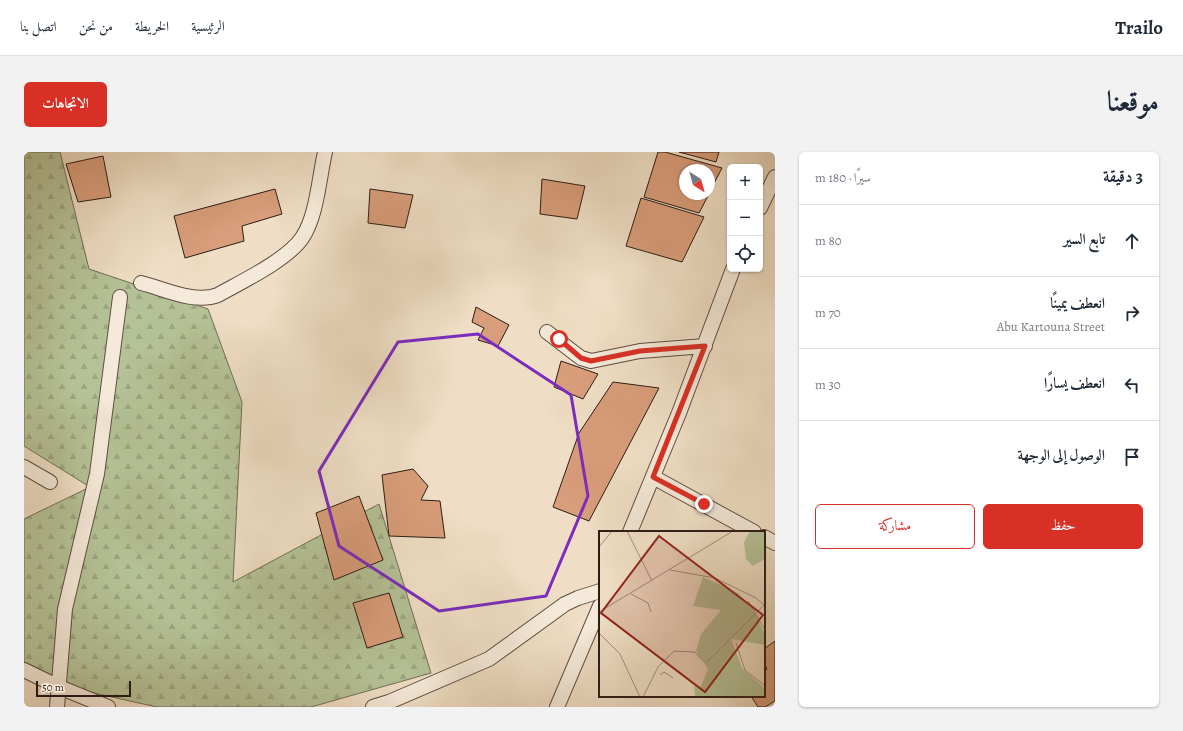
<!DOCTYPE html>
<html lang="ar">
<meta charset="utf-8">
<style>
body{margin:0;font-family:Alegreya,Amiri,serif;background:#f2f2f3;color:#1f2937;direction:rtl}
.controls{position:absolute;right:12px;top:12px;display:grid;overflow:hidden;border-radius:6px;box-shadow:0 1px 3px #0004}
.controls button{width:36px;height:36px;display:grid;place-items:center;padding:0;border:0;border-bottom:1px solid #e0e1e3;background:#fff;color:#1f2937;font:20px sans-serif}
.compass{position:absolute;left:655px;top:12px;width:36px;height:36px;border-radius:50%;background:#fff;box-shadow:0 1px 3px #0004;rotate:143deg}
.scale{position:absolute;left:12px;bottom:10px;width:95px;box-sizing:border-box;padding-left:4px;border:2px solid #2c1c15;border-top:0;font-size:11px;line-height:14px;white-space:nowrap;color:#2c1c15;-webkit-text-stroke:3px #f5ead9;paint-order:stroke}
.stop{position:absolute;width:12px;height:12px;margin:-9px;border:3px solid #d93025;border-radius:50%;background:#fff}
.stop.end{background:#d93025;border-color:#fff;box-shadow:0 1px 4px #0008}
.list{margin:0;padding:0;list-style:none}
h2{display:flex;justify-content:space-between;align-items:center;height:52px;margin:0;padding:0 16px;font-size:17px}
h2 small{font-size:13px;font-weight:400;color:#747a83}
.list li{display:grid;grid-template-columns:26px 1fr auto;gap:12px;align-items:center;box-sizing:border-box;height:72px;padding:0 16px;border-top:1px solid #e0e1e3}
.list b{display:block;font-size:15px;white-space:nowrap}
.list p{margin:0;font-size:13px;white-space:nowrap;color:#747a83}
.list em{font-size:13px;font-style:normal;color:#747a83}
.actions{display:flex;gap:8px;padding:12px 16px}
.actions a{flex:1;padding:9px 0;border:1px solid #d93025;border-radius:6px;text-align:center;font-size:14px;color:#d93025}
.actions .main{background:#d93025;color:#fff}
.icon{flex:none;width:22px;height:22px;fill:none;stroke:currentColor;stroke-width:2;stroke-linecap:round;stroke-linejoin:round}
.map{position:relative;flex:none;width:751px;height:555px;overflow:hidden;direction:ltr;border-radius:6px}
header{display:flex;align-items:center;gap:24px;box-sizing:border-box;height:56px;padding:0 20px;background:#fff;border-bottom:1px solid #e0e1e3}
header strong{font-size:19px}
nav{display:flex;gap:22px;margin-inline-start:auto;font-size:14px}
.intro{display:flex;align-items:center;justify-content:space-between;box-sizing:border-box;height:96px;padding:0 24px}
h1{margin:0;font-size:28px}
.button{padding:10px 18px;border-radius:6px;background:#d93025;color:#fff;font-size:14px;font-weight:700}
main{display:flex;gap:24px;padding:0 24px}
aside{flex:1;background:#fff;border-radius:6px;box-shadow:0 1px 3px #0004}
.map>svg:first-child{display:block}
.forest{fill:url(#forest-firs);stroke:#706f56}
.building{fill:#d89d7a;stroke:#2c1c15}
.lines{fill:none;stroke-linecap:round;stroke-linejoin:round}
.minor-casing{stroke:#5d4c41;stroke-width:16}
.minor{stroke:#f5ead9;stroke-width:14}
.route{stroke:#d93025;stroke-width:5}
.marked{fill:none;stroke:#7b2cbf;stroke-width:3;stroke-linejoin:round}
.inset-road{fill:none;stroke:#a1907f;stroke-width:1}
.view{fill:#8f2418;fill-opacity:0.15;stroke:#8f2418;stroke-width:2}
.inset-edge{fill:none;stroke:#2c1c15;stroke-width:2}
</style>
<header>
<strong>Trailo</strong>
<nav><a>الرئيسية</a><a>الخريطة</a><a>من نحن</a><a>اتصل بنا</a></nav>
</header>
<div class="intro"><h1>موقعنا</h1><a class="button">الاتجاهات</a></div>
<main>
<aside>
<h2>3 دقيقة<small>سيرًا · 180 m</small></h2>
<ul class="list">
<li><svg class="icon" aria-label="ahead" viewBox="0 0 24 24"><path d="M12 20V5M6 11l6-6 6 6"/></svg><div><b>تابع السير</b></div><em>80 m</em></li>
<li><svg class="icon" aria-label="right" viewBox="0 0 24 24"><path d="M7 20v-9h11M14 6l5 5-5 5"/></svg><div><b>انعطف يمينًا</b><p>Abu Kartouna Street</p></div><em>70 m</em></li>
<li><svg class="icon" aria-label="left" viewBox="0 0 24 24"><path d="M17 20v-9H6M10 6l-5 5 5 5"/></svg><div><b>انعطف يسارًا</b></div><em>30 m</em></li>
<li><svg class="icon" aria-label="arrive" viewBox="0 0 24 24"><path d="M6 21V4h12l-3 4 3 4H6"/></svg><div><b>الوصول إلى الوجهة</b></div></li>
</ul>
<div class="actions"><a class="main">حفظ</a><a>مشاركة</a></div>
</aside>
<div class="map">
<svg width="751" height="555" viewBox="0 0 751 555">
<defs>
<pattern id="forest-firs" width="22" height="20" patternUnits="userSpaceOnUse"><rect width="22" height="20" fill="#b5c297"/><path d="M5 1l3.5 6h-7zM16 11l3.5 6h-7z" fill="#9ca681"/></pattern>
</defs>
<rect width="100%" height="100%" fill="#efdec5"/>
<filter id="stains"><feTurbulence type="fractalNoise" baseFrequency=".005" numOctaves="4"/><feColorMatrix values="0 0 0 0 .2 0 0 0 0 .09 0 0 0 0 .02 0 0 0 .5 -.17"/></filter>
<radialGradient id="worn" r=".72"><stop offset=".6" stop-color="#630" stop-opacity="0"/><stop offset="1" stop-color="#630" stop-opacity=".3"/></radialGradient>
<path class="forest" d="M 0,0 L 36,0 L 65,117 L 184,157 L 218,250 L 209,430 L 355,352 L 407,521 L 287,555 L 133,555 L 56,538 L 0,510 L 0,367 L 66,335 L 0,294 Z"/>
<path class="building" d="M 634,0 L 641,0 L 698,16 L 685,41 L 685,18 L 661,18 L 661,42 L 685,42 L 675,61 L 620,45 Z
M 655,0 L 695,0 L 692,10 Z
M 79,4 L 87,45 L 54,50 L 42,12 Z
M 518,27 L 561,34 L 553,67 L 516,62 Z
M 251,37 L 258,62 L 218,74 L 220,89 L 161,106 L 150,64 Z
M 346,37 L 389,43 L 381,76 L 344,71 Z
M 617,46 L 680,65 L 658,110 L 602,94 Z
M 452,155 L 485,173 L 474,194 L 454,188 L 460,176 L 448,170 Z
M 537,209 L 574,222 L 559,247 L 530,235 Z
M 589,230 L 635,236 L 565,369 L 529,355 L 555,281 Z
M 389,317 L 404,334 L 397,348 L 416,349 L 421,386 L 365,384 L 358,323 Z
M 335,344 L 359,408 L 310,428 L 292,361 Z
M 365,441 L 379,485 L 343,496 L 329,451 Z
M 751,489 L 751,549 L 741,555 L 734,555 L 727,544 L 740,544 L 740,519 L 743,517 L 740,511 L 740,497 Z"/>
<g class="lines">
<g class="minor-casing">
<path id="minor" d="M 736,56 L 751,25
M 117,131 C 141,137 170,152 194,143 C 217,130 263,108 278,86 C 293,64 295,26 301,0
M 523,180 L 557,206 L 567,209 L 616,199 L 681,194
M 0,315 L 26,330
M 629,325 L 730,380
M 606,380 L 655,261 L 709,117
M 740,385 L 751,391
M 0,518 L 35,535 L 84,555
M 33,555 L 41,457 L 73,322 L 96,145
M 349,555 L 365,550 L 465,507 L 541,452 L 554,446 L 576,439
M 533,555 L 576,454"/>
</g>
<use href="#minor" class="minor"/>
</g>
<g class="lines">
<path class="route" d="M 535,187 L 557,206 L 567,209 L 616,199 L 681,194 L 629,325 L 680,352"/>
</g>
<path class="marked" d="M 454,182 L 547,243 L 564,344 L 522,444 L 415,459 L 315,394 L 295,319 L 374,190 Z"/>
<g transform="translate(575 379)">
<rect width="166" height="166" fill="#efdec5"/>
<path d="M 151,0 L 166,0 L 166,28 L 154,35 L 147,28 L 145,11 ZM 104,46 L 139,62 L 155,80 L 166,104 L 166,114 L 132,108 L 143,137 L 166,158 L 166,166 L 96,166 L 95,155 L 101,158 L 109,138 L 97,120 L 102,103 L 122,79 L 94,75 Z" fill="#b5c297"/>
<path class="inset-road" d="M 28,0 L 53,50M 0,16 L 13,0M 71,39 L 116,47 L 157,67 L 166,75M 32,63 L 49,72 L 52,81M 149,70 L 166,99M 0,81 L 134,0M 0,102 L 21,123 L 41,166M 137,112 L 146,139 L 166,155M 108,131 L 165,74M 61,144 L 65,141 L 74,147M 44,166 L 59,136 L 75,120 L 96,121 L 104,130"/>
<path class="view" d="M 60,5 L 164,84 L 106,161 L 2,82 Z"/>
<rect width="166" height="166" class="inset-edge"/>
</g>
<rect width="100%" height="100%" filter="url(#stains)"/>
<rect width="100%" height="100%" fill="url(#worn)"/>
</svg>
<div class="controls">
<button>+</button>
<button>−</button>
<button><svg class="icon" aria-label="locate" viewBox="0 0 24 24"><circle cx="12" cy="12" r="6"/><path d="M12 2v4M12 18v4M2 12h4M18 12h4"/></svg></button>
</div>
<svg class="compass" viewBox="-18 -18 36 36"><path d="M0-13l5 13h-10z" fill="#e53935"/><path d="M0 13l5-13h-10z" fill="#747a83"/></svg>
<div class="scale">50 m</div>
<div class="stop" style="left:535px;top:187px"></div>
<div class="stop end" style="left:680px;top:352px"></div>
</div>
</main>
